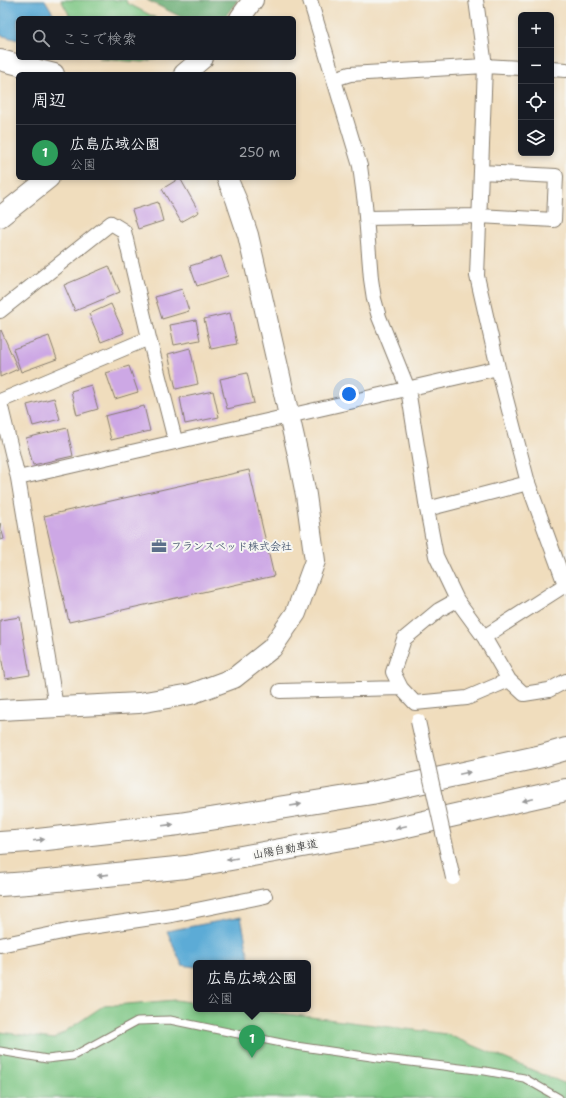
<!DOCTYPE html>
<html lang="ja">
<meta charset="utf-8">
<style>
body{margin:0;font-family:"Shantell Sans","Klee One",sans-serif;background:#20242c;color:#f1f3f6}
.controls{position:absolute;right:12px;top:12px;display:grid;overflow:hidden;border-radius:6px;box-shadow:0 2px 6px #0003}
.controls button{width:36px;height:36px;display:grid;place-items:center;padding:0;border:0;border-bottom:1px solid #363941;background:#171b24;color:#f1f3f6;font:20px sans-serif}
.you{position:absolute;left:349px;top:394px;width:14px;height:14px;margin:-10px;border:3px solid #fff;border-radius:50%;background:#1a73e8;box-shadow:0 0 0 6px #1a73e833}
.badge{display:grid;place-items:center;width:26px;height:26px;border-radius:50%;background:#1a73e8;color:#fff;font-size:13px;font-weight:700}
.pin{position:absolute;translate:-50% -33px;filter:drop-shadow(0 1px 2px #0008)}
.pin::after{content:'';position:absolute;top:21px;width:14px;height:12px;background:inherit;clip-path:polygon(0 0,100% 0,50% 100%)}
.popup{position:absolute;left:193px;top:960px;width:118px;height:52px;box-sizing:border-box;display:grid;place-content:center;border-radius:6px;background:#171b24;filter:drop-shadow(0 1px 3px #0005);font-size:13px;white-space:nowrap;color:#9ea1a6}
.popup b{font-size:15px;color:#f1f3f6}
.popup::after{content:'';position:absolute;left:50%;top:100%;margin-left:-8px;border:8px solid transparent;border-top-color:#171b24}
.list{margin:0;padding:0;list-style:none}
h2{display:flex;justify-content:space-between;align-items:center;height:52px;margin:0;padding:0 16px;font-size:17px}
h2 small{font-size:13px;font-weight:400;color:#9ea1a6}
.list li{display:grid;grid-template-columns:26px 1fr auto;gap:12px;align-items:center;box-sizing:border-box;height:56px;padding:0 16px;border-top:1px solid #363941}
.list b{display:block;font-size:15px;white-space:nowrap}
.list p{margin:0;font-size:13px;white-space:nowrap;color:#9ea1a6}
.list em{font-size:13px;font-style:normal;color:#9ea1a6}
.icon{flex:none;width:22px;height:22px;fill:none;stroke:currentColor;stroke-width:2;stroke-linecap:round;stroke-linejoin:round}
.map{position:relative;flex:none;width:566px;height:1098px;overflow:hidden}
.search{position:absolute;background:#171b24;box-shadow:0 2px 6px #0003;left:16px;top:16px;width:280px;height:44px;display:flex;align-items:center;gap:10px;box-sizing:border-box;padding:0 14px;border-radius:6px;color:#9ea1a6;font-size:15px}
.panel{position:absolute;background:#171b24;box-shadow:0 2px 6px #0003;left:16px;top:72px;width:280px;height:108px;border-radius:6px}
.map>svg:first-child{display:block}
.green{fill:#7dc683;stroke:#4c7150}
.forest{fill:#66ab71;stroke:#416446}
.water{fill:#5cabd6;stroke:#3c6479}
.building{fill:#cda8e5}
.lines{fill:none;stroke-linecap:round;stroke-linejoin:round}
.lane-casing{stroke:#867c6c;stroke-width:9}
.street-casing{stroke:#867c6c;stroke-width:16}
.secondary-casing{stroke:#867c6c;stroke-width:22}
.highway-casing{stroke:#867c6c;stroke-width:24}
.lane{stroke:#fff;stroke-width:7}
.street{stroke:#fff;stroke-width:14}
.secondary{stroke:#fff;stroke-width:20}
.highway{stroke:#fff;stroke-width:22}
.street-bridge-casing{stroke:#867c6c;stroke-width:16;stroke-linecap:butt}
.street-bridge{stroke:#fff;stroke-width:14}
.oneway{fill:#999}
.labels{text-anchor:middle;stroke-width:4;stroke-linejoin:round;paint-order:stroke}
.service-label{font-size:11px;font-weight:bold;fill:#4e5e75;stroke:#f6f6f2;text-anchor:start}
.street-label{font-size:11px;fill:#1c1c1c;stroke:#f6f6f2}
</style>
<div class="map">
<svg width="566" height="1098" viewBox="0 0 566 1098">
<rect width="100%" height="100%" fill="#f6f6f2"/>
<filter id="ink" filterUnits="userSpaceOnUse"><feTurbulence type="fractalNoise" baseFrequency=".025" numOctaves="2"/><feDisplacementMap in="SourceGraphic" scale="8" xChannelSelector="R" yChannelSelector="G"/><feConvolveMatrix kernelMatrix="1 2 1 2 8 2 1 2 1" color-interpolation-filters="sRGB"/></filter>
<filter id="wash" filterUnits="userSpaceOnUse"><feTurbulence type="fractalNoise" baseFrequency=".012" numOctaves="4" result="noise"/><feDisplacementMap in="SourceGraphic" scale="16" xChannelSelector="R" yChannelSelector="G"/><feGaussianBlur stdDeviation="0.9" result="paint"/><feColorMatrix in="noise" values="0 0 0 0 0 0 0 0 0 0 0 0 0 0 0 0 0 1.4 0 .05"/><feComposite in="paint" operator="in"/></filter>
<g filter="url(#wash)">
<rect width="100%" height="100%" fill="#f0ddbd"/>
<path class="green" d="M 61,0 L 126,0 L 127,3 L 156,18 L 71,18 Z
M 99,58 L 157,58 L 143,62 L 99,59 Z
M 176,1000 L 196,1003 L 196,1009 L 247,1009 L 446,1034 L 566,1084 L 566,1098 L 0,1098 L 0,1032 L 54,1039 L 103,1006 Z"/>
<path class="forest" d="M 147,0 L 238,0 L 224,18 L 183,18 Z"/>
<path class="water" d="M 0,0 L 45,0 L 56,18 L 18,18 L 18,40 L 0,35 Z
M 241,917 L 250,963 L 196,963 L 196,967 L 182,965 L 167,931 Z"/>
<g id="blocks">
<path class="building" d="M 180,178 L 199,212 L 181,222 L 162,189 Z
M 158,202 L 163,221 L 138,229 L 132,210 Z
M 221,256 L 228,276 L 197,286 L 190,266 Z
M 109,266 L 120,292 L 75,311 L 64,285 Z
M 182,289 L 189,311 L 162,319 L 155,297 Z
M 111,304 L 124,333 L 101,342 L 89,314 Z
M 230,313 L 237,344 L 211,349 L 204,319 Z
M 196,320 L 200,340 L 174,345 L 170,325 Z
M 1,330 L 18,369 L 0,377 L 0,331 Z
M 49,336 L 57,359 L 21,372 L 13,349 Z
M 190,348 L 198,384 L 176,389 L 168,354 Z
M 129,366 L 138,392 L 115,399 L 106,373 Z
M 247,373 L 254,403 L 227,409 L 220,379 Z
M 91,385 L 98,409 L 77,415 L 71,391 Z
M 213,391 L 219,417 L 185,424 L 180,398 Z
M 54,398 L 60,419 L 33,426 L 27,405 Z
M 144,406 L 150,431 L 111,440 L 105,416 Z
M 67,428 L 73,456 L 33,465 L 26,438 Z
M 249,470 L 274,576 L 69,622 L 44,516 Z
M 0,523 L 4,539 L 0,540 Z
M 20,617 L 30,675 L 5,679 L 0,650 L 0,620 Z"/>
</g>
</g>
<g filter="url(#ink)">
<use href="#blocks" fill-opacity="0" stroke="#867c6c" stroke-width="1"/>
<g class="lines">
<g class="lane-casing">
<path id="lane" d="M 0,1051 L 47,1059 L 73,1056 L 137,1021 L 170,1020 L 296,1046 L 385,1059 L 485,1071 L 524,1078 L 559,1098"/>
</g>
<g class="street-casing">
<path id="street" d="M 310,0 L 360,166 L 365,204 L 371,279 L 374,299 L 379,317 L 408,389 L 427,509 L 436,556 L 457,600 L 484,637 L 509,680 L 524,694 L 549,690 L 566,681
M 476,0 L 485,66 L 477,276 L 498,368 L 528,483 L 566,587
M 551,69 L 566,70
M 334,79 L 350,74 L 485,66 L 521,68
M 366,218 L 479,216 L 554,220 L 556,176 L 481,172
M 0,311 L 111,223 L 124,231 L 149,338 L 175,440
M 0,401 L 149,338
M 0,403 L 18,478 L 56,707
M 18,478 C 178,440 338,406 498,368
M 427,509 L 528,483
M 457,600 L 439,610 L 404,639 L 393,672 L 401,688 L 415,703 L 467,698 L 509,680
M 484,637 L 565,585
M 280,691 L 401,688
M 0,945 L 77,929 L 172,915 L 265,896"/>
</g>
<g class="secondary-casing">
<path id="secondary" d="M 240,18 L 253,0
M 0,60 L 54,74
M 184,74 L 203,58
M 0,217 L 49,178
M 0,710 L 139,703 L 191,694 L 234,678 L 272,648 L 296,613 L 315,561 L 306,495 L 298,455 L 248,235 L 236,199 L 227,178"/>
</g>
<g class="highway-casing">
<path id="highway" d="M 0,843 L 29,841 L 179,824 L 372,793 L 542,756 L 566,749
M 0,885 L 28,883 L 186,867 L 380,832 L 566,790"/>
</g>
<use href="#lane" class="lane"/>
<use href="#street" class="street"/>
<use href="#secondary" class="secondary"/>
<use href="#highway" class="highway"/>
<g class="street-bridge-casing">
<path id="street-bridge" d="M 418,721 L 453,878"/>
</g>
<use href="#street-bridge" class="street-bridge"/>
</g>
<defs><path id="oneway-solid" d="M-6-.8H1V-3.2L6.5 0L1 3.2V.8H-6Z"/></defs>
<g class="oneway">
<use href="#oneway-solid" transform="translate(465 773) rotate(-12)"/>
<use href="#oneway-solid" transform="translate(528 800) rotate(168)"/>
<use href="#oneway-solid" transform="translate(296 805) rotate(-9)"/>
<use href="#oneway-solid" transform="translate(168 825) rotate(-7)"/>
<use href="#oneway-solid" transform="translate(401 827) rotate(168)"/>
<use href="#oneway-solid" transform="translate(39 840) rotate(-7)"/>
<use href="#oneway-solid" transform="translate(232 859) rotate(170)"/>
<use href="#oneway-solid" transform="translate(103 875) rotate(174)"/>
</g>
</g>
<defs>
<g id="office-bare" transform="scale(1.2)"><path d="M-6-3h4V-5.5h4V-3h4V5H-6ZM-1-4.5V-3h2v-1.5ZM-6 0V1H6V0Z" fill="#5c6f8a" stroke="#f6f6f2" stroke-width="2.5" paint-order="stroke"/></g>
</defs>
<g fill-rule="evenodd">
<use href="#office-bare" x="159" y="546"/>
</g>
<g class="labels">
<g class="service-label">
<text x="171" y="550">フランスベッド株式会社</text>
</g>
<g class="street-label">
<text transform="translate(285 849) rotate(-10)" y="4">山陽自動車道</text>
</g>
</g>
</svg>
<div class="controls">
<button>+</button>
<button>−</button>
<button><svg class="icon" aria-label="locate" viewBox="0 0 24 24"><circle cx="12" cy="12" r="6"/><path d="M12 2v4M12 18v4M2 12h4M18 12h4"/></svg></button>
<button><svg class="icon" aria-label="layers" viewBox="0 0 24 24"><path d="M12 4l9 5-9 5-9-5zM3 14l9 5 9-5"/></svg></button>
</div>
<div class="you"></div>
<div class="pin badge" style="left:252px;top:1058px;background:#2e9e5b">1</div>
<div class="popup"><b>広島広域公園</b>公園</div>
<div class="search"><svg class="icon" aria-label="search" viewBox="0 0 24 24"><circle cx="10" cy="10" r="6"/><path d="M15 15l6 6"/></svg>ここで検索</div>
<section class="panel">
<h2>周辺<small></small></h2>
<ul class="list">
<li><span class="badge" style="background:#2e9e5b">1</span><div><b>広島広域公園</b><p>公園</p></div><em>250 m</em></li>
</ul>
</section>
</div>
